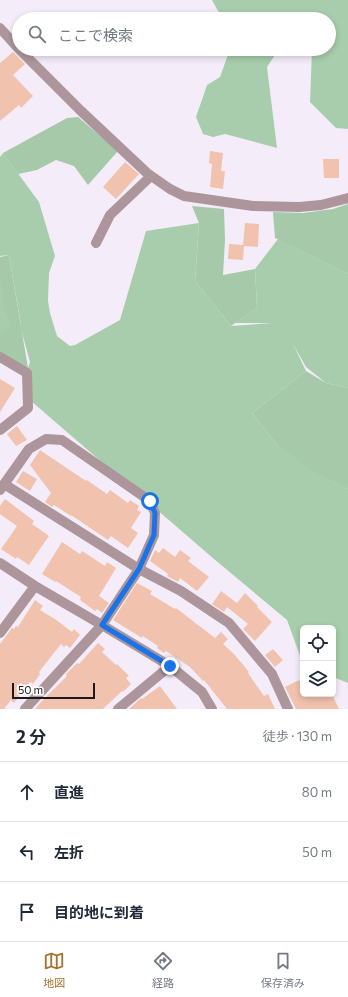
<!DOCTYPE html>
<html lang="ja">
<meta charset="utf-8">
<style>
body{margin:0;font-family:Commissioner,"Noto Sans JP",sans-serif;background:#f6f6f7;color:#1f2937}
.controls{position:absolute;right:12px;bottom:12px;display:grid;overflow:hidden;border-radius:6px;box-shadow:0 2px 6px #0003}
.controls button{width:36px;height:36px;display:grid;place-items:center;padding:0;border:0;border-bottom:1px solid #e0e1e3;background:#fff;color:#1f2937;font:20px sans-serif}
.scale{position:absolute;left:12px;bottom:10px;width:83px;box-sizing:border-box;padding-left:4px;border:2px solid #1b191d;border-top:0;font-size:11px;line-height:14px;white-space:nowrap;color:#1b191d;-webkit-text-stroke:3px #fefefe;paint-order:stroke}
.stop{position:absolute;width:12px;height:12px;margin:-9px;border:3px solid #1a73e8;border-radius:50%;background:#fff}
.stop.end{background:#1a73e8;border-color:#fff;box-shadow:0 1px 4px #0008}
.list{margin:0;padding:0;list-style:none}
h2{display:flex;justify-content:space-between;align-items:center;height:52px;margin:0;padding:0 16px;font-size:17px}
h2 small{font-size:13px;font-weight:400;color:#747a83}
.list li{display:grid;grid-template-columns:26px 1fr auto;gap:12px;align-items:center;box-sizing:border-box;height:60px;padding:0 16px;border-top:1px solid #e0e1e3}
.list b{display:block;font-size:15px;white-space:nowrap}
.list em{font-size:13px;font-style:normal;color:#747a83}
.icon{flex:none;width:22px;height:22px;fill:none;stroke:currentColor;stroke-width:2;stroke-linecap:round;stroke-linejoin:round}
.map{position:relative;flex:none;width:348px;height:709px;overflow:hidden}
.search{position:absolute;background:#fff;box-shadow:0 2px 6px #0003;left:12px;right:12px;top:12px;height:44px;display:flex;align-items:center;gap:10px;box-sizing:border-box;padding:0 14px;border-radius:22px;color:#747a83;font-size:15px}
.sheet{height:232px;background:#fff}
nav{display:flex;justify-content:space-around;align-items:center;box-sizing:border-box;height:56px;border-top:1px solid #e0e1e3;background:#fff;font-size:11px;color:#747a83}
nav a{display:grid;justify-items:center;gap:2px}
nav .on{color:#a7712b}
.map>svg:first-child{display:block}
.green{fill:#a5c9a9}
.forest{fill:#a8cdac}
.building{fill:#f1c2ad}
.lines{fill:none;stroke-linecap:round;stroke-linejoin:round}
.minor{stroke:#ac969b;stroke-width:10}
.route{stroke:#1a73e8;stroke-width:5}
</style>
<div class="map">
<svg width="348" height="709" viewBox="0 0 348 709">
<rect width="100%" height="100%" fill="#f4edf9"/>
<path class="green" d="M 78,117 L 118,151 L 88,185 L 74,166 L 56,160 L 37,170 L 18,174 L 3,153 L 67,118 Z
M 348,204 L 348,274 L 275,238 L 273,212 L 303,213 L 333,209 Z
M 192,206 L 224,209 L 225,240 L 223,275 L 255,269 L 257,308 L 231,326 L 195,281 L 199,223 Z
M 9,255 L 28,368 L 0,355 L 0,257 Z
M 306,371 L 326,383 L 348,388 L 348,489 L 302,467 L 277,445 L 252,413 Z"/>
<path class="forest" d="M 212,0 L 348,0 L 348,129 L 336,128 L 310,102 L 312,50 L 310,49 L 329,49 L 329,19 L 225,19 L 218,11 Z
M 230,49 L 279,49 L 267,67 L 277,148 L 225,134 L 213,137 L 203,134 L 196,117 L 207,85 L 220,77 Z
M 3,153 L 39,202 L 55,256 L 49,273 L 48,301 L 50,313 L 57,336 L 70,346 L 75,345 L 120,320 L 146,231 L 199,223 L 195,281 L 231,326 L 272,323 L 235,323 L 257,308 L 255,269 L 278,239 L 348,274 L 348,388 L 326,383 L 306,367 L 293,344 L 306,371 L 252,413 L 277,445 L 318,474 L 348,489 L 348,683 L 333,677 L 333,628 L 303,628 L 303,664 L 287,620 L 214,559 L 31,401 L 28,368 L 30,362 L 19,322 L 21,325 L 9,255 L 0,256 L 0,157 Z
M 0,273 L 5,311 L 11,325 L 0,335 Z"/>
<path class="building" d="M 13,52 L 25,64 L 13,75 L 33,96 L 21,108 L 19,105 L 0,121 L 0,63 Z
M 210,151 L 223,153 L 221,171 L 225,171 L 223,189 L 210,187 L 212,164 L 209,163 Z
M 323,159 L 339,159 L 339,178 L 324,178 Z
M 125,162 L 139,174 L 116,199 L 103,187 Z
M 245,223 L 259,224 L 258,247 L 244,246 L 243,260 L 228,259 L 229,244 L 243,245 Z
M 0,379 L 15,388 L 0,412 Z
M 17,426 L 27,440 L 16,446 L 7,434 Z
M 40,450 L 86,481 L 87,480 L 107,494 L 110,490 L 128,503 L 130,500 L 139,506 L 137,510 L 141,512 L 131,528 L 138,533 L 128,548 L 111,536 L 108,540 L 71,515 L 71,516 L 54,505 L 52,507 L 45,502 L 51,493 L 30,465 Z
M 23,471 L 37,479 L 30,491 L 16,482 Z
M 5,499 L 34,521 L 32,524 L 49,536 L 29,565 L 17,557 L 16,559 L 1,549 L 17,526 L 0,514 L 0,506 Z
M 62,542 L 80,554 L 82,551 L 105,566 L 107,562 L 116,568 L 99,596 L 109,603 L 102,613 L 97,609 L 95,611 L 80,600 L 81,597 L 56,581 L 55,582 L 42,574 Z
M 163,548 L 175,557 L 180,550 L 191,558 L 188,561 L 209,577 L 197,591 L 180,578 L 178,582 L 167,576 L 168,574 L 150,561 L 155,550 L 159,553 Z
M 137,583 L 152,591 L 150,594 L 175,609 L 176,608 L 215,638 L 221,632 L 228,639 L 223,644 L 234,654 L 249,672 L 248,673 L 264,696 L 268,694 L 275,709 L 227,709 L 204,680 L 203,681 L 190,667 L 166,651 L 164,653 L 157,648 L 158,646 L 143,636 L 142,638 L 113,620 Z
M 221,591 L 237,603 L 245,593 L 258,606 L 257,607 L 272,622 L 255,641 L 243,629 L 248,624 L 227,607 L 224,612 L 212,604 Z
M 35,600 L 43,606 L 40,610 L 55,619 L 72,632 L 74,629 L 80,635 L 70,648 L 66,645 L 64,647 L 61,644 L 39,672 L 40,674 L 33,684 L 30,682 L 14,703 L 11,700 L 4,709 L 0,709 L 0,644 L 12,628 L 14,629 L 16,626 L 18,627 Z
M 98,643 L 105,649 L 102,652 L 116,665 L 117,664 L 129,676 L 126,678 L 131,684 L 123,692 L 122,691 L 103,709 L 35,709 L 41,702 L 67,676 L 66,674 L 77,663 L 79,664 Z
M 273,649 L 283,660 L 275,667 L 265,655 Z
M 299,680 L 303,689 L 303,694 L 332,694 L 339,709 L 296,709 L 285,687 Z
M 160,686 L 177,709 L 129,709 L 141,698 L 142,699 Z"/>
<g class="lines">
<path class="minor" d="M 0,28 L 19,49
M 19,49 L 81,111 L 147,173 L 170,189 L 184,196 L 253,206 L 299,207 L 321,205 L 348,198
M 96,243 L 110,215 L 151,176
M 0,357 L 27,373 L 28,408 L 0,430
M 4,484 L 139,569 L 181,591 L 229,623 L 272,674 L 288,709
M 0,490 L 29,449 L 46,439 L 62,440 L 150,501 L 155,513 L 154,535 L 139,569 L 102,625 L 25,709
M 0,563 L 35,586 L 102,625 L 170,666 L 202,692 L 212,709
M 0,633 L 35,586
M 118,709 L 170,666"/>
</g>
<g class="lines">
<path class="route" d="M 150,501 L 155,513 L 154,535 L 139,569 L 102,625 L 170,666"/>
</g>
</svg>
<div class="controls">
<button><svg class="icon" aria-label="locate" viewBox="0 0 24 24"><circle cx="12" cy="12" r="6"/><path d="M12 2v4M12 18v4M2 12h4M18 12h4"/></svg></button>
<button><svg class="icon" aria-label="layers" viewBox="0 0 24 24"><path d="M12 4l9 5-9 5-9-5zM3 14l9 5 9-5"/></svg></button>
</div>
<div class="scale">50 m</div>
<div class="stop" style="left:150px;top:501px"></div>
<div class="stop end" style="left:170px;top:666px"></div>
<div class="search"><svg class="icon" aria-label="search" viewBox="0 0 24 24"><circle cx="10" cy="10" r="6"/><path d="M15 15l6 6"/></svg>ここで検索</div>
</div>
<section class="sheet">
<h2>2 分<small>徒歩 · 130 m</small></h2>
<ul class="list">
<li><svg class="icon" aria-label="ahead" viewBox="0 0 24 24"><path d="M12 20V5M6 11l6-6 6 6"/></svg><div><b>直進</b></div><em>80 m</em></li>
<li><svg class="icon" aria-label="left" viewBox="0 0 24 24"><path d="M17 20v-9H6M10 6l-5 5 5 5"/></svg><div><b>左折</b></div><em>50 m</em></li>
<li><svg class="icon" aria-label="arrive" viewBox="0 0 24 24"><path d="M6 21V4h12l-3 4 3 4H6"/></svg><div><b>目的地に到着</b></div></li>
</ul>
</section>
<nav>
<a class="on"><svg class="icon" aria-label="map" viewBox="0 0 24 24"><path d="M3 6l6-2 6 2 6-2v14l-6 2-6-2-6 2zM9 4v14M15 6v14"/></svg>地図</a>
<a><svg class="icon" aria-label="directions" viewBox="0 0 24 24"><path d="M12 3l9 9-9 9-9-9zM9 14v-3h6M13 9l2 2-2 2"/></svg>経路</a>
<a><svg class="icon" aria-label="saved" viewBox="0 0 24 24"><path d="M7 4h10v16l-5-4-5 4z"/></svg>保存済み</a>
</nav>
